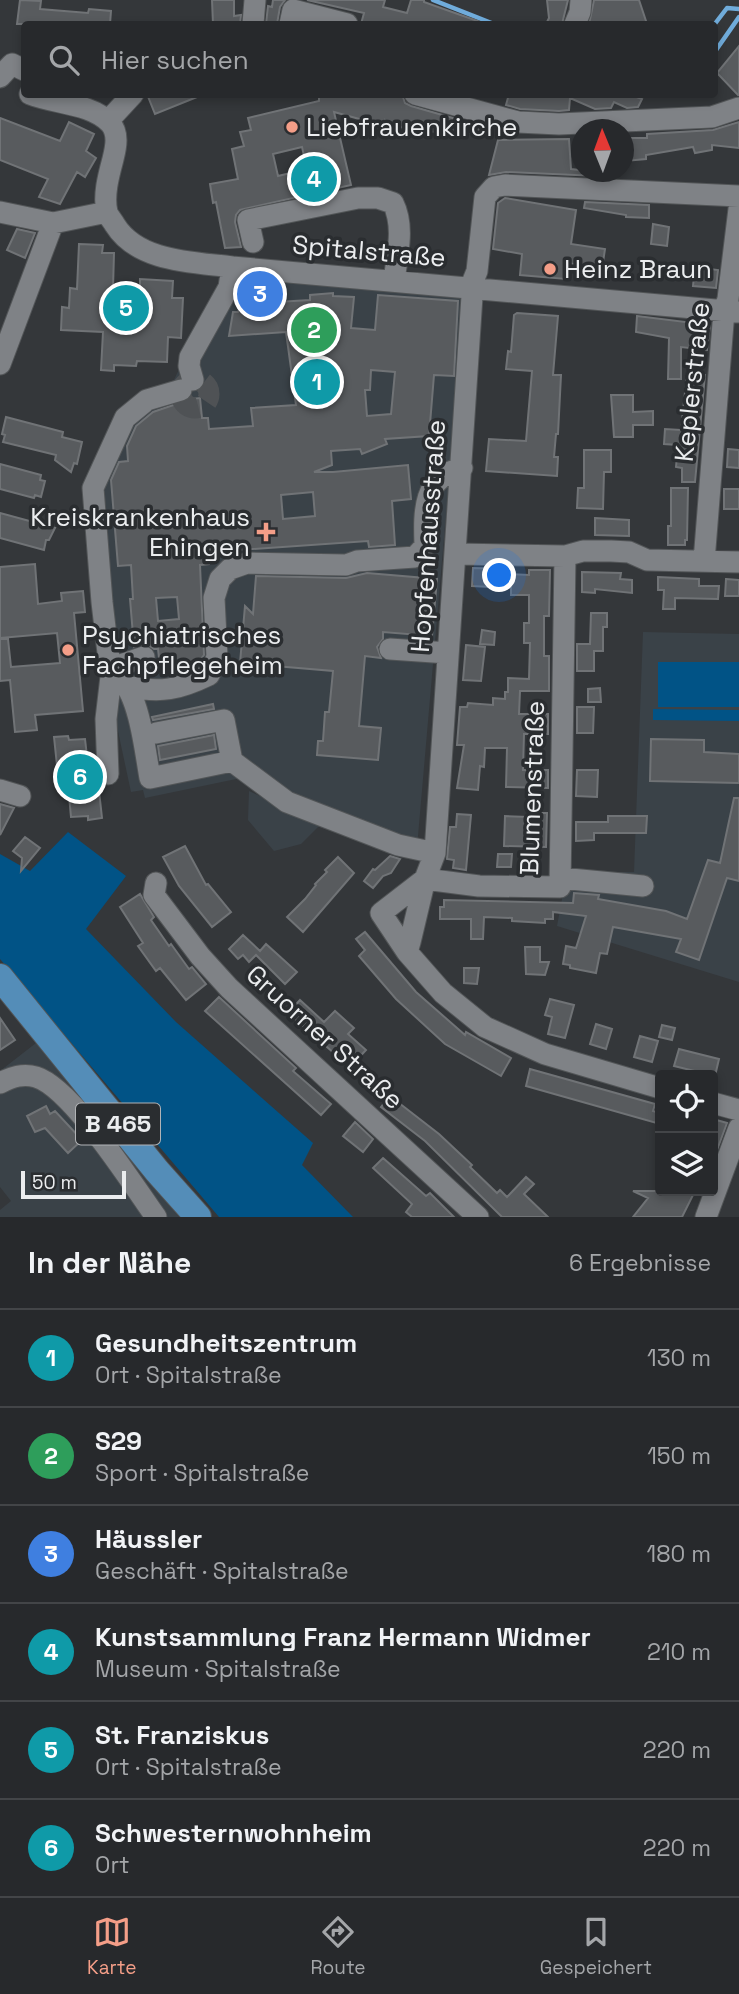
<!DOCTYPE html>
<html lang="de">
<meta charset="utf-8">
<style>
body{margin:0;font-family:"Space Grotesk",sans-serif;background:#2f3134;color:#f1f3f6}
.controls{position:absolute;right:21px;bottom:21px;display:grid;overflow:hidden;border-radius:7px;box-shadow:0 4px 10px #0003}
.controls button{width:63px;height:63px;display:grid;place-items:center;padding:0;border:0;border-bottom:2px solid #434548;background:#27292c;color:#f1f3f6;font:35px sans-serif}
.compass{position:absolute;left:571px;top:119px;width:63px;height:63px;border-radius:50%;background:#27292c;box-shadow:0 4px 10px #0003;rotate:359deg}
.scale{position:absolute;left:21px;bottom:18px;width:105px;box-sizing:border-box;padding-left:7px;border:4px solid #ebedef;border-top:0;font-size:19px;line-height:24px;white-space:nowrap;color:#ebedef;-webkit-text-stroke:5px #2a2d30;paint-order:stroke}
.you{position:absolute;left:500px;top:576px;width:24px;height:24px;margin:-18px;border:5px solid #fff;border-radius:50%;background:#1a73e8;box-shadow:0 0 0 10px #1a73e833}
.badge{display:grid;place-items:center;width:46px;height:46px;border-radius:50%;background:#f49e88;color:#fff;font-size:23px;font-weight:700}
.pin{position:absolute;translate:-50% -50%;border:4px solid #fff;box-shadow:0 2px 7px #0006}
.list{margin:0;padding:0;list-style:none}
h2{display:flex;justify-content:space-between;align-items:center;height:91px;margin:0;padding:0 28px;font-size:30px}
h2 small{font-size:23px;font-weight:400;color:#a4a6a9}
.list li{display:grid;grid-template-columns:46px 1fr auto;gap:21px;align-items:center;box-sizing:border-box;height:98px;padding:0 28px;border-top:2px solid #434548}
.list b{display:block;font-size:26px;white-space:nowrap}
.list p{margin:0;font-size:23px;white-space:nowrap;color:#a4a6a9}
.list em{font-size:23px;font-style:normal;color:#a4a6a9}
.icon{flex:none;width:38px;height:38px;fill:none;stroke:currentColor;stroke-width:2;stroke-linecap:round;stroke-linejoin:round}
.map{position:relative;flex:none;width:739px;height:1217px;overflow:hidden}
.search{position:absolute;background:#27292c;box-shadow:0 4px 10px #0003;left:21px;right:21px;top:21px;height:77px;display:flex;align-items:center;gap:18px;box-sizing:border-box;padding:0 24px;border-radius:7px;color:#a4a6a9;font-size:26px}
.sheet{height:679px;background:#27292c}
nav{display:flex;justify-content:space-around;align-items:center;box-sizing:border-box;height:98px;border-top:2px solid #434548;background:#27292c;font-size:19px;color:#a4a6a9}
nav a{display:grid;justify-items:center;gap:4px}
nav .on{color:#f49e88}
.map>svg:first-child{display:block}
.built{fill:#3a4248}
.green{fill:#015386}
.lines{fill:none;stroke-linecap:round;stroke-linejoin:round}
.stream{stroke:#70acdb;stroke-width:4.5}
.building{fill:#585b5e;stroke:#707376;stroke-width:2;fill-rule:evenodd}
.minor-tunnel{stroke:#4f5255;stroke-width:21;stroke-dasharray:21 10;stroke-linecap:butt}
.minor-casing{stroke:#525557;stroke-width:23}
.major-casing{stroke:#525557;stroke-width:28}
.minor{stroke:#7f8286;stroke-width:21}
.major{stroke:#548db8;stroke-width:26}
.poi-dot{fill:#f49e88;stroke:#2a2d30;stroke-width:2.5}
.labels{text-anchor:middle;stroke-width:7;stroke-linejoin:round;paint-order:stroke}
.shield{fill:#2a2d30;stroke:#b1b3b6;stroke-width:2}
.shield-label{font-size:24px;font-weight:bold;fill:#ebedef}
.poi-label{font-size:26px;fill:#ebedef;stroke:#2a2d30;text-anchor:start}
.street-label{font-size:26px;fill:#ebedef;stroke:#2a2d30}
</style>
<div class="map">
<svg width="739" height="1217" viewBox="0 0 739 1217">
<rect width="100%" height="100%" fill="#34373a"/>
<path class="built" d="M 224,277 L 465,297 L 416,859 L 319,826 L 301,844 L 274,851 L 248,820 L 249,791 L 266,799 L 241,778 L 145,798 L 143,790 L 131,792 L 113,708 L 90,578 L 83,486 L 119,414 L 172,384 Z
M 643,632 L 739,634 L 739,982 L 557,926 L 567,872 L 634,872 Z
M 36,1043 L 179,1217 L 0,1217 L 0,1210 L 11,1201 L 0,1187 L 0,1071 Z"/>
<path class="green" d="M 658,662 L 739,662 L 739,707 L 658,707 Z
M 653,709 L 739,710 L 739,721 L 653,720 Z
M 68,832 L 126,876 L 86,929 L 176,1022 L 313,1143 L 302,1165 L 353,1217 L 219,1217 L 0,959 L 0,854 L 30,871 Z"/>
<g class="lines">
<path class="stream" d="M 433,0 L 494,24
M 714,25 L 727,8 L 739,9
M 714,53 L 739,17"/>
</g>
<path class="building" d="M 20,0 L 41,1 L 40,9 L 88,13 L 89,9 L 111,11 L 110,24 L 17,24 Z
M 212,0 L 234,0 L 234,16 L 241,15 L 240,24 L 213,24 Z
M 273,0 L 285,0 L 280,7 L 277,24 L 266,24 L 268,6 L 272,7 Z
M 307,0 L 385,0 L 383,7 L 407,13 L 411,0 L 424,0 L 424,2 L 486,24 L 361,24 L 364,13 Z
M 547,0 L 568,0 L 562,24 L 546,24 L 549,18 Z
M 594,0 L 639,0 L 647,24 L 589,24 Z
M 739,46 L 739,95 L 738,95 L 717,73 Z
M 147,94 L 202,94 L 202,95 L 155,114 Z
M 319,94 L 402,94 L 405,103 L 411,106 L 481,126 L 480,133 L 410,131 L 385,120 L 383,128 L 362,126 L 363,120 L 334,112 L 351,185 L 240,210 L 236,215 L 235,222 L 241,247 L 225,248 L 216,202 L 213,203 L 210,184 L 238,179 L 232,149 L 244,146 L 240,132 L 251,130 L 248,118 L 319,101 ZM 302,147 L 307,169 L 278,176 L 273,154 Z
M 509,94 L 631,95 L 642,99 L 638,107 L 627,108 L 614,102 L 611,108 L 595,109 L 570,98 L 569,110 L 559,111 L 520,109 L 506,105 Z
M 0,118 L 60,141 L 69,122 L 94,134 L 86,151 L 96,158 L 85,177 L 77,172 L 60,204 L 39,197 L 48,179 L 0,160 Z
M 739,122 L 739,148 L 712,145 L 712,150 L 695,153 L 693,147 L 646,155 L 646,159 L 625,161 L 624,138 L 647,138 L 647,134 L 713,130 Z
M 569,139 L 571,169 L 597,172 L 597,176 L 506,172 L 489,175 L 498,140 Z
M 505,198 L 576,210 L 571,244 L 605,249 L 602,269 L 568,263 L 566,279 L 520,275 L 522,254 L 493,249 L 498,203 Z
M 585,202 L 649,205 L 649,218 L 626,217 L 626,215 L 584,208 Z
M 653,224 L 669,227 L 667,246 L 651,244 Z
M 17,229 L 35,233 L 25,258 L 7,250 Z
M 79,244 L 103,245 L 102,253 L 114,253 L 113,289 L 140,290 L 140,279 L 173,281 L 172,298 L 183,298 L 181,338 L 168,337 L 167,362 L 137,361 L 136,366 L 114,365 L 114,371 L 101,370 L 103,332 L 61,330 L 62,307 L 69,308 L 70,288 L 77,289 Z
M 695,267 L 718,270 L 716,288 L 693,286 Z
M 268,285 L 274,286 L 277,302 L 310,300 L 310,295 L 333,293 L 333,296 L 354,297 L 351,328 L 375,330 L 378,295 L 458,301 L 454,376 L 434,375 L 429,436 L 385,439 L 387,444 L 362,454 L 360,449 L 331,451 L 332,465 L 314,472 L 333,472 L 408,465 L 411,499 L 392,501 L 395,545 L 369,547 L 368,541 L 209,552 L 209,564 L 200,565 L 204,655 L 200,660 L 186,665 L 160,667 L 158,649 L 154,649 L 146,644 L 134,647 L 130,599 L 133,599 L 131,565 L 118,566 L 111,480 L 119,462 L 128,461 L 127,446 L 136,426 L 153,412 L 191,399 L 200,398 L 202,418 L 208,418 L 209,429 L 253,426 L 251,408 L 296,405 L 286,332 L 229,336 L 233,312 L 238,312 L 246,296 L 251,291 ZM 371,370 L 395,372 L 391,414 L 367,416 L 365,390 L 370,390 ZM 313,492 L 315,516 L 283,519 L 281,495 ZM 177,597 L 179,619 L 158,621 L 156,598 Z
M 517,313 L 558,316 L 553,375 L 561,375 L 558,434 L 556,434 L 554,457 L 558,457 L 557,476 L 486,471 L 489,439 L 526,441 L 532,371 L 506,369 L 508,351 L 511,352 L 514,315 Z
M 637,316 L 710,325 L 707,350 L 681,347 L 681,379 L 668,379 L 669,338 L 636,332 Z
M 687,373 L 705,375 L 695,482 L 682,482 L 682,468 L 676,467 L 678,445 L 664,444 L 665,429 L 681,430 Z
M 611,395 L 633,395 L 633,412 L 653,411 L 653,425 L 633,425 L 633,437 L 614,437 Z
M 6,417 L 63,432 L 62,437 L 82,442 L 77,464 L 74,463 L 71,472 L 55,460 L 56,455 L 3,442 L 5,435 L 2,434 Z
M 728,449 L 739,450 L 739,468 L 727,467 Z
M 584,450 L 611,450 L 611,472 L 604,472 L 603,509 L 577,508 L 578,488 L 584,488 Z
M 0,464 L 41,475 L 40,480 L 45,481 L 41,497 L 35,495 L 34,498 L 0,489 Z
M 671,488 L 688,488 L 687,540 L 685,540 L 685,545 L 668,545 L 668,526 L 671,526 Z
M 724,489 L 739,489 L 739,509 L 724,509 Z
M 0,513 L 55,528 L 49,540 L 46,540 L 44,550 L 0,538 Z
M 595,518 L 629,520 L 629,536 L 595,535 Z
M 35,564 L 38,604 L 62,601 L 61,593 L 83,591 L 85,612 L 74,613 L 83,711 L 35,715 L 37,730 L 15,732 L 10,680 L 0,681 L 0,639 L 8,639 L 11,667 L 60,663 L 57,633 L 0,638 L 0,567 Z
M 473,568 L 508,569 L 508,574 L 529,575 L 529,570 L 550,570 L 549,616 L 544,616 L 544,656 L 549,656 L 549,691 L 520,691 L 519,714 L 548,714 L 548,734 L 524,734 L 523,770 L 548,770 L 548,788 L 506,787 L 507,748 L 485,748 L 484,767 L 480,766 L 478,790 L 457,788 L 464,745 L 457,745 L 460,707 L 467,707 L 468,703 L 493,705 L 493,698 L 505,699 L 505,692 L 508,692 L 508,678 L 529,679 L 530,643 L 524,643 L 524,623 L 529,623 L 529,595 L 511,595 L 511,588 L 472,586 Z
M 582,572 L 621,573 L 620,579 L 632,580 L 632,593 L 595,589 L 595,593 L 582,592 Z
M 367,573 L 437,579 L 432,636 L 383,632 L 383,639 L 377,647 L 381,658 L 365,656 L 359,726 L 381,728 L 378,760 L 317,755 L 318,741 L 323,741 L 325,712 L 329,712 L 333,671 L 240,663 L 245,606 L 253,614 L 256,576 L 346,578 Z
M 658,577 L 699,579 L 699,586 L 719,586 L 718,599 L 675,598 L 675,609 L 663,609 L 664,590 L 658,590 Z
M 726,579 L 739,580 L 739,596 L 725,596 Z
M 591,613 L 607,613 L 607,627 L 603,627 L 603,651 L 594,651 L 594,671 L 577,671 L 577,644 L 590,644 Z
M 482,630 L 495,632 L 494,645 L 480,644 Z
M 466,645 L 485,647 L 481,681 L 463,680 Z
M 600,688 L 601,702 L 588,702 L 588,689 Z
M 213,704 L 214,709 L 153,720 L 152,717 Z
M 577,707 L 594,707 L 593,733 L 577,733 Z
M 214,735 L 216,749 L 160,760 L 158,746 Z
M 68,736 L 69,740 L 85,739 L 90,782 L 98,782 L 102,818 L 88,820 L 88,816 L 71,817 L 67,774 L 58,775 L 54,737 Z
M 651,739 L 704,740 L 704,752 L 739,754 L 739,783 L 650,781 Z
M 577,770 L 598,770 L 597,797 L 576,796 Z
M 734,798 L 739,798 L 739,881 L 727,878 L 699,960 L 676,952 L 681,939 L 613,927 L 607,954 L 600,953 L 596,973 L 570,968 L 570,965 L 563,964 L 566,946 L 576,948 L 586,916 L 553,912 L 553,919 L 545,919 L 545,923 L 512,921 L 512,918 L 484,917 L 483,939 L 471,939 L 471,919 L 440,919 L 440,907 L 444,907 L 444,900 L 573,903 L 574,893 L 599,895 L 598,899 L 666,911 L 687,919 L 708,860 L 720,863 Z
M 0,804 L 14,808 L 0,835 Z
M 528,813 L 547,813 L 546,847 L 504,846 L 505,816 L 528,817 Z
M 457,814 L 471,815 L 466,870 L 453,868 L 454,860 L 447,859 L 450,827 L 456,827 Z
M 608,816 L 647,816 L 646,833 L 594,833 L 594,840 L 576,841 L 576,822 L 608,822 Z
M 25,837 L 40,848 L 21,871 L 22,858 L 13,851 Z
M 185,846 L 206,885 L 208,884 L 231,912 L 212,927 L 179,886 L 163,857 Z
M 498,854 L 512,854 L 511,867 L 497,867 Z
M 390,856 L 400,859 L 391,873 L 383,876 L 373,888 L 364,881 L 373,869 L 375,870 Z
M 338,857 L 354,873 L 303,932 L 287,917 L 305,899 L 316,885 L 315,884 L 327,872 L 325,870 Z
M 140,894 L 154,917 L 151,920 L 169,946 L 171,944 L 189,969 L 192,967 L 206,984 L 186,1000 L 160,968 L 156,971 L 138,946 L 143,943 L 120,907 Z
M 365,932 L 416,992 L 465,1035 L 466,1032 L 511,1058 L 501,1076 L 445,1044 L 396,999 L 359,956 L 365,950 L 356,939 Z
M 243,935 L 260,951 L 266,944 L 297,972 L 285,984 L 256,955 L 249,962 L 243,955 L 238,959 L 229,949 Z
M 525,947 L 540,947 L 540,962 L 549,962 L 545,975 L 526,974 Z
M 464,968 L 479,968 L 477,984 L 464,983 Z
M 219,997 L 296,1068 L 293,1071 L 331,1104 L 321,1115 L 205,1011 Z
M 550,999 L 574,1005 L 565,1038 L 548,1034 L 552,1017 L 545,1015 Z
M 300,1000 L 324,1022 L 335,1011 L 354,1028 L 348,1034 L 366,1050 L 350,1067 L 288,1013 Z
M 0,1018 L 15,1040 L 0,1050 Z
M 596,1024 L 612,1029 L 606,1049 L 590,1044 Z
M 662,1025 L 675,1028 L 672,1040 L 659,1037 Z
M 640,1036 L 658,1041 L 652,1062 L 634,1057 Z
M 679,1049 L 719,1059 L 715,1076 L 674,1066 Z
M 530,1069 L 655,1104 L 653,1111 L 660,1113 L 660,1124 L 526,1086 Z
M 390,1096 L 439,1134 L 472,1165 L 470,1167 L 497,1193 L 500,1190 L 507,1197 L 526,1177 L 534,1184 L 524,1194 L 548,1217 L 502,1217 L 425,1141 L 381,1107 Z
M 46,1106 L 50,1114 L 55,1111 L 82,1140 L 68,1153 L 45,1128 L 35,1132 L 27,1116 Z
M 713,1119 L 727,1123 L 713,1161 Z
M 355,1122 L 373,1139 L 363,1152 L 343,1136 Z
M 383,1158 L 426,1196 L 430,1193 L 454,1217 L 412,1217 L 406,1212 L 412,1204 L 373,1168 Z
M 633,1191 L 695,1191 L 682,1217 L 633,1217 L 648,1198 Z"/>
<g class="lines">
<path class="minor-tunnel" d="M181 394a14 14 0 1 1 28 0a14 14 0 1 1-28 0Z"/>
<g class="minor-casing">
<path id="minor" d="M 253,24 L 255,0
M 290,24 L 293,10 L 347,24
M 575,24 L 580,12 L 581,0
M 0,77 L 12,64 L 24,70
M 30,94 C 55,104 91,103 110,123 C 119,133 116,147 113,159 C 109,174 103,195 107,212 C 108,216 113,221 115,225 C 138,262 193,262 232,267 L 739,312
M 415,94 L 518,122 L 559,124 L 712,117 L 739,108
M 108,121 L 133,94
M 0,212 L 53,223 L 107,212
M 253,242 L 248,220 L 358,198 L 378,198 L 393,203 C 405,227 397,255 394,281
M 0,364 L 53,223
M 193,380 L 189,366 L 190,357 L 229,287 L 232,267
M 456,554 L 565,556 L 583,551 L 611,551 L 629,552 L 647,560 L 739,562
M 565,556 L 560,887 L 479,886 L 425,879 L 435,853 L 473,281 L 477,271 L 485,197 L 494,187 L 505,185 L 739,196
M 704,561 L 724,311 L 728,299 L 739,209
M 390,649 L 448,653
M 112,668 L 144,657
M 121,679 C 140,699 145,751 150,778 L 232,761 L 287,802 L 398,845 L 435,853
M 128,686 C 160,694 180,689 209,675 L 217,657 L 214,598 L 220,579 L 230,569 L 247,563 L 346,565 L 357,561 L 415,557 L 425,546 C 424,513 422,477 462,468
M 156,733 L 224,720 L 232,761
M 108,774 L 106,719 L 112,668 L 108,653 L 102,602 L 93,488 L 125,418 L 147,400 L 181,390
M 0,790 L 20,796
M 560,878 L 643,886
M 425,879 L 410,942 L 407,952 L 381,913 Z
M 156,883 L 154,895 L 200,956 L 229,988 L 478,1217
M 407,952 L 443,993 L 485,1027 L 545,1054 L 660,1088
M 0,1083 C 12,1077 23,1073 36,1077 C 72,1088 133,1185 156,1217
M 713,1103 L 739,1110
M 706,1217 L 739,1128"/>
</g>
<g class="major-casing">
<path id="major" d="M 0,977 L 157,1171 L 198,1217"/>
</g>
<use href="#minor" class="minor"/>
<use href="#major" class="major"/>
</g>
<g class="poi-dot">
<circle cx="292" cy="127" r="7"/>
<circle cx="550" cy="269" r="7"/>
<path d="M262.5 521.5h7v7h7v7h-7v7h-7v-7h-7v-7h7z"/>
<circle cx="68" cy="650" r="7"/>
</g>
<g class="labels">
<rect class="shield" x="76" y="1103.5" width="84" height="41" rx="5"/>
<g class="shield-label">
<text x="118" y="1132">B 465</text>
</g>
<g class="poi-label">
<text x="306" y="136">Liebfrauenkirche</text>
<text x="564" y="278">Heinz Braun</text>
<text x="250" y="526" text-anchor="end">Kreiskrankenhaus<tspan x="250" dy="30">Ehingen</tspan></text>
<text x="82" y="644">Psychiatrisches<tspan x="82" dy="30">Fachpflegeheim</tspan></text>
</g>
<g class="street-label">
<text transform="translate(369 251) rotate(5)" y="9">Spitalstraße</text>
<text transform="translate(692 382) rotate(-84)" y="9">Keplerstraße</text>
<text transform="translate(428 536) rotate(-86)" y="9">Hopfenhausstraße</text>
<text transform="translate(532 788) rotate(-88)" y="9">Blumenstraße</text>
<text transform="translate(325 1037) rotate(42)" y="9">Gruorner Straße</text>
</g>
</g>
</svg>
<div class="controls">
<button><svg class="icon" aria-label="locate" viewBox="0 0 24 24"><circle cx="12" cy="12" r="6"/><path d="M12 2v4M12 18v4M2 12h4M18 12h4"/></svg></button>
<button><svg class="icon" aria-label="layers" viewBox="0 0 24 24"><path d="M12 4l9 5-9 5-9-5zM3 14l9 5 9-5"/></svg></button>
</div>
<svg class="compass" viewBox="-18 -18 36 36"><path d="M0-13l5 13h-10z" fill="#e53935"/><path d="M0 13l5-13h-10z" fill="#a4a6a9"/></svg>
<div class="scale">50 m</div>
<div class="you"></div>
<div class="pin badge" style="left:317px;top:382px;background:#0f9aa8">1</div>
<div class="pin badge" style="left:314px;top:330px;background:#2e9e5b">2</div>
<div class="pin badge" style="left:260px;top:294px;background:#3f7fe0">3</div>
<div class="pin badge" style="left:314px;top:179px;background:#0f9aa8">4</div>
<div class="pin badge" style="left:126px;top:308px;background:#0f9aa8">5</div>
<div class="pin badge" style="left:80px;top:777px;background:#0f9aa8">6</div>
<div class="search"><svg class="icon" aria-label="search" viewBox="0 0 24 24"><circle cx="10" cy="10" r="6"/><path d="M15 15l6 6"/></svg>Hier suchen</div>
</div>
<section class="sheet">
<h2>In der Nähe<small>6 Ergebnisse</small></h2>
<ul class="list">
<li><span class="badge" style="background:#0f9aa8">1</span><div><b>Gesundheitszentrum</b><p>Ort · Spitalstraße</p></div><em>130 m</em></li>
<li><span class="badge" style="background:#2e9e5b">2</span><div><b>S29</b><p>Sport · Spitalstraße</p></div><em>150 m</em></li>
<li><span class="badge" style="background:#3f7fe0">3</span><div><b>Häussler</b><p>Geschäft · Spitalstraße</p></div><em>180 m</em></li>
<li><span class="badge" style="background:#0f9aa8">4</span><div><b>Kunstsammlung Franz Hermann Widmer</b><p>Museum · Spitalstraße</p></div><em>210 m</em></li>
<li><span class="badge" style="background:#0f9aa8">5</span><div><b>St. Franziskus</b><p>Ort · Spitalstraße</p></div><em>220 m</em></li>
<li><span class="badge" style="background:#0f9aa8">6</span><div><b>Schwesternwohnheim</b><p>Ort</p></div><em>220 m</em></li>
</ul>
</section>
<nav>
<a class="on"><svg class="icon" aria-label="map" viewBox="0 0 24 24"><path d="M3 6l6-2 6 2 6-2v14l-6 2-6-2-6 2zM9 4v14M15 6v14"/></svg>Karte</a>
<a><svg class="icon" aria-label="directions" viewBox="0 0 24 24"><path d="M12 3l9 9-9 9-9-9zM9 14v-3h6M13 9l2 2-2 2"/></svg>Route</a>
<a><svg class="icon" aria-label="saved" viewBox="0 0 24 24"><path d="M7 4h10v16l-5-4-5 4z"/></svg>Gespeichert</a>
</nav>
